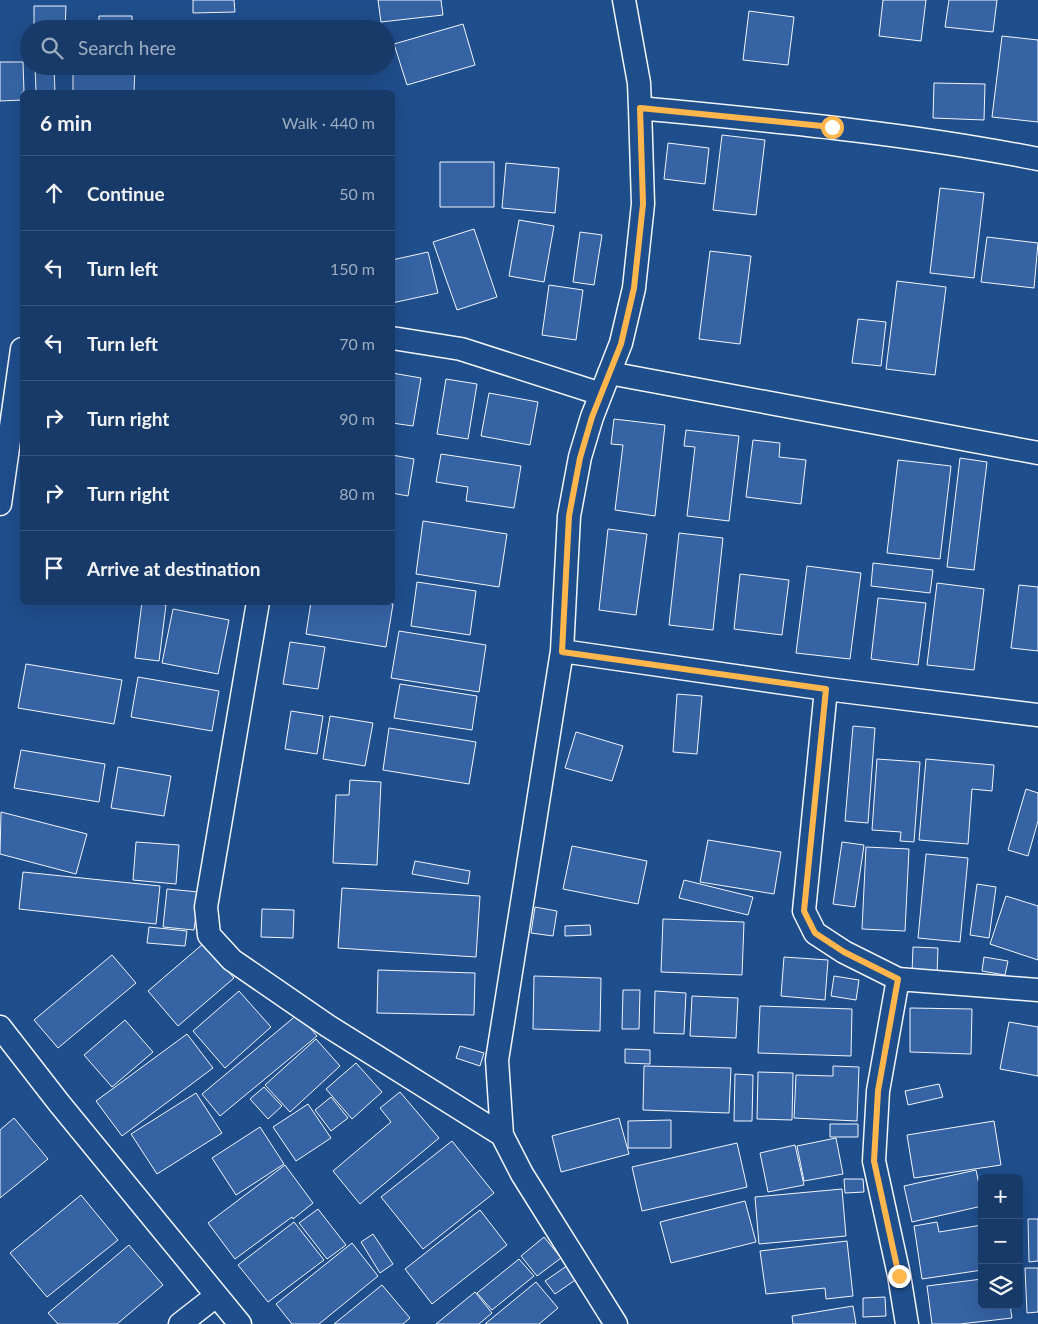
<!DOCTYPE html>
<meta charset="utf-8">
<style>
body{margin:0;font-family:Lato,sans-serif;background:#244571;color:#f1f3f6}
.controls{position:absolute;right:15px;bottom:15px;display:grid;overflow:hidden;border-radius:8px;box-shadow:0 5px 20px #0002}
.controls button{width:45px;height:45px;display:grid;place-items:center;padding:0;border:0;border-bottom:1px solid #36547d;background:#173a69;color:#f1f3f6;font:25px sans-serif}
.stop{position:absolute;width:15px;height:15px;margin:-11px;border:4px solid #ffb74d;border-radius:50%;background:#fff}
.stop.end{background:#ffb74d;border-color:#fff;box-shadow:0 1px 5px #0008}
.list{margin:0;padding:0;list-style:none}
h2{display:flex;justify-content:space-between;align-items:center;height:65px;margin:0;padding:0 20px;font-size:21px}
h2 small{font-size:16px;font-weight:400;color:#9eadc0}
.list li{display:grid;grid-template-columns:32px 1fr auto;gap:15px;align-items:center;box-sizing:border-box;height:75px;padding:0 20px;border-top:1px solid #36547d}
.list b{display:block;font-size:19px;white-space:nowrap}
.list em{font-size:16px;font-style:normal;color:#9eadc0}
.icon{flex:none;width:28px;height:28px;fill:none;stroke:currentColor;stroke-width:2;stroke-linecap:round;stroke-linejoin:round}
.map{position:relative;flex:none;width:1038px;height:1324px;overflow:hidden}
.search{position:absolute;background:#173a69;box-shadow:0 5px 20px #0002;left:20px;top:20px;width:375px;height:55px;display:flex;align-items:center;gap:12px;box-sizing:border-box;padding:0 18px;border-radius:28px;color:#9eadc0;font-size:19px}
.panel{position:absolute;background:#173a69;box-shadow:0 5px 20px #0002;left:20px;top:90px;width:375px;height:515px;border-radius:8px}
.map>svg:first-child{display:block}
.building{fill:#3563a3;stroke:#f2f6ff}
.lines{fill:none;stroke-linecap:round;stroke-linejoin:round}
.street-casing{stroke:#f2f6ff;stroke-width:25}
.street{stroke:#1f4e8c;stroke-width:22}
.route{stroke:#ffb74d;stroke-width:6}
</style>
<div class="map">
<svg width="1038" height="1324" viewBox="0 0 1038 1324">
<rect width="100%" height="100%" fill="#1f4e8c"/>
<path class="building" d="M 193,0 L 234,0 L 235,12 L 193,13 Z
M 378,0 L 441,0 L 443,15 L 381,22 Z
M 883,0 L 926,0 L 921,41 L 879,36 Z
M 949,0 L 997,0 L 993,32 L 945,27 Z
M 34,6 L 66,6 L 65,29 L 34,29 Z
M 749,11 L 794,17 L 788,65 L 743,60 Z
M 99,16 L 132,16 L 132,29 L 99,29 Z
M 463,24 L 475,65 L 407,85 L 394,44 Z
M 1002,36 L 1038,40 L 1038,122 L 992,117 Z
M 0,62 L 23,62 L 24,92 L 22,92 L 22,100 L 0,101 Z
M 73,66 L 135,66 L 134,92 L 73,92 Z
M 35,67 L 54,67 L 55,92 L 36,92 Z
M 934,83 L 985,84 L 984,120 L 933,118 Z
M 722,135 L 765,140 L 756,215 L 713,210 Z
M 668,143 L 709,148 L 705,184 L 664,179 Z
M 440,162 L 494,162 L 494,207 L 440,207 Z
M 506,163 L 559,168 L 555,213 L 502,208 Z
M 940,188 L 984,193 L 974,278 L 930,273 Z
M 519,220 L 554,226 L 544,282 L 509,276 Z
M 474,229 L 497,297 L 457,310 L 433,242 Z
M 580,232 L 602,235 L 594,285 L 573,282 Z
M 987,237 L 1038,243 L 1034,288 L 981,282 Z
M 710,251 L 751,256 L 740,344 L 699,339 Z
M 428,252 L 438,293 L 392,303 L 392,260 Z
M 897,281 L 946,287 L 935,375 L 886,369 Z
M 549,285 L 583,290 L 576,340 L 542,335 Z
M 858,319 L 886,322 L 881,366 L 852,363 Z
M 392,373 L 421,378 L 413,426 L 392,423 Z
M 446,379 L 477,384 L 468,439 L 437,434 Z
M 489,393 L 538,402 L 530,445 L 481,436 Z
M 614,419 L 665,425 L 655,516 L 615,510 L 623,445 L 611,444 Z
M 686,430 L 739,436 L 729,521 L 687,516 L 695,447 L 684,446 Z
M 753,440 L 780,443 L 779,457 L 806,460 L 801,504 L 746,497 Z
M 441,454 L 521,466 L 514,508 L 466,501 L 468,487 L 436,482 Z
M 392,455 L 414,459 L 408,496 L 392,493 Z
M 960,458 L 987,462 L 974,570 L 947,567 Z
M 898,460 L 951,466 L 940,559 L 887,553 Z
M 423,521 L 507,534 L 499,587 L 416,574 Z
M 608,529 L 647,534 L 636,615 L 599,610 Z
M 679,533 L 723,538 L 713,630 L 669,625 Z
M 873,563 L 933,570 L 930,593 L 871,586 Z
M 807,566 L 861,573 L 850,659 L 796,653 Z
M 740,574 L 789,580 L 782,635 L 734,629 Z
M 417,582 L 476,591 L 470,635 L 411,626 Z
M 937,583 L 984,589 L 974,670 L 927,665 Z
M 1019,585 L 1038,587 L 1038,651 L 1011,648 Z
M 878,598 L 926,603 L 918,665 L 871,659 Z
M 142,602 L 166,605 L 159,661 L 135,658 Z
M 311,602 L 384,602 L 393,604 L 386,647 L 306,634 Z
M 173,609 L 229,620 L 218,674 L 162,663 Z
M 399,631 L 486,645 L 479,692 L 391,678 Z
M 290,642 L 325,647 L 318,689 L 283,684 Z
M 26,664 L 122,680 L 114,724 L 18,708 Z
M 138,677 L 219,691 L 212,731 L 131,717 Z
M 400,684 L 477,696 L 472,730 L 394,718 Z
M 677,694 L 702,696 L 697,754 L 673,752 Z
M 291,711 L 323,716 L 317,754 L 285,749 Z
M 330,716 L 373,723 L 365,766 L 323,759 Z
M 853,726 L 875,728 L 868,823 L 845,821 Z
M 389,728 L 476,742 L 469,784 L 383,770 Z
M 576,732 L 623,746 L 612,781 L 565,768 Z
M 21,750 L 105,764 L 99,802 L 14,788 Z
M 877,759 L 920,762 L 914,842 L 900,841 L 901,832 L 872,830 Z
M 926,759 L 994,765 L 992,791 L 972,789 L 968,844 L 919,840 Z
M 118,767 L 171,776 L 164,816 L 111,808 Z
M 350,780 L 381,782 L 377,865 L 333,863 L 336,795 L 349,795 Z
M 1026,789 L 1038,793 L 1038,821 L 1028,856 L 1008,850 Z
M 1,812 L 87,834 L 76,874 L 0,854 Z
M 708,840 L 781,852 L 774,894 L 700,882 Z
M 136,842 L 179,845 L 176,884 L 133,880 Z
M 842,842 L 864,845 L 855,907 L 833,904 Z
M 572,846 L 647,861 L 638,904 L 563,889 Z
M 866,847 L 909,849 L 905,931 L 862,929 Z
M 926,854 L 968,858 L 960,942 L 918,938 Z
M 415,861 L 470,871 L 468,884 L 412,874 Z
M 23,872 L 160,886 L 156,924 L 19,909 Z
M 684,880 L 753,897 L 748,915 L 679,898 Z
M 977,884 L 996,887 L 989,938 L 970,935 Z
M 342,888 L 480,896 L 476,957 L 338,948 Z
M 167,889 L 199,892 L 194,930 L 163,927 Z
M 1006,896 L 1038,906 L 1038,960 L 990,944 Z
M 535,907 L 557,911 L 553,936 L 531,933 Z
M 262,909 L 294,910 L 293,938 L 261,937 Z
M 663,919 L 744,922 L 742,975 L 661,972 Z
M 590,925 L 591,935 L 565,936 L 565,926 Z
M 149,927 L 187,931 L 185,946 L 147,943 Z
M 204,943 L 234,978 L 178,1026 L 148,991 Z
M 913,947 L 938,948 L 937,975 L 912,973 Z
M 112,955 L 136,983 L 58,1048 L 34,1020 Z
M 784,957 L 828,960 L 825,1000 L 781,996 Z
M 984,957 L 1008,961 L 1005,975 L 982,971 Z
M 378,970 L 475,973 L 474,1015 L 377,1013 Z
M 534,976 L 601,978 L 600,1031 L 533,1029 Z
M 834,976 L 859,980 L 856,1000 L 831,996 Z
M 623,990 L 640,990 L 639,1029 L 622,1029 Z
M 239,991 L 271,1027 L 225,1068 L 193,1031 Z
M 655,991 L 686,993 L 684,1034 L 654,1033 Z
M 692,996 L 738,998 L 736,1038 L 690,1036 Z
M 760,1006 L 852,1009 L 851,1056 L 758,1053 Z
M 910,1008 L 972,1009 L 971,1054 L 910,1052 Z
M 298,1014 L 317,1036 L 220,1116 L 202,1094 Z
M 125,1020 L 153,1052 L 112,1087 L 84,1055 Z
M 1009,1022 L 1038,1027 L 1038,1076 L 1000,1069 Z
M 187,1034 L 213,1068 L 122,1136 L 96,1101 Z
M 316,1039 L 340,1066 L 290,1112 L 265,1085 Z
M 460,1046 L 484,1053 L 480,1066 L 456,1058 Z
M 625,1049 L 650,1050 L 650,1064 L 625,1063 Z
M 356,1063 L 382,1092 L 352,1119 L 326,1089 Z
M 644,1066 L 731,1068 L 729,1113 L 643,1110 Z
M 833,1066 L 859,1067 L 857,1121 L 794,1118 L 796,1075 L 833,1076 Z
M 758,1072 L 793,1073 L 792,1120 L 757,1119 Z
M 735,1074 L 753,1075 L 752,1121 L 734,1121 Z
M 939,1084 L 943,1097 L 908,1105 L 905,1091 Z
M 264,1087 L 282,1106 L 268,1119 L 250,1099 Z
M 400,1092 L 439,1138 L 360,1204 L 333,1171 L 391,1122 L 380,1108 Z
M 196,1093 L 222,1133 L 157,1174 L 131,1134 Z
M 331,1097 L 348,1118 L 331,1131 L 315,1110 Z
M 308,1104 L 331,1138 L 296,1161 L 273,1127 Z
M 14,1118 L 48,1159 L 0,1198 L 0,1130 Z
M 619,1118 L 629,1154 L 561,1172 L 552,1136 Z
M 671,1120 L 671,1148 L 628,1148 L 628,1121 Z
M 994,1121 L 1001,1165 L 914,1178 L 907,1135 Z
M 830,1124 L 858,1124 L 858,1137 L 830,1137 Z
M 260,1127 L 284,1164 L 236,1195 L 212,1158 Z
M 836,1138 L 843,1174 L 804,1181 L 797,1146 Z
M 452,1141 L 494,1193 L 423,1249 L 381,1197 Z
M 737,1143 L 747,1187 L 642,1211 L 632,1167 Z
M 795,1145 L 804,1185 L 768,1192 L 760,1153 Z
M 285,1165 L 313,1203 L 293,1219 L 292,1217 L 235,1259 L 208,1223 Z
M 976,1170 L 982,1198 L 982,1206 L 912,1222 L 904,1186 Z
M 844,1179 L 863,1179 L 864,1192 L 845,1193 Z
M 842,1189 L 846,1236 L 759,1244 L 755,1197 Z
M 81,1195 L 118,1240 L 47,1297 L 10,1253 Z
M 745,1201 L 756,1242 L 671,1263 L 660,1222 Z
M 318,1209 L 346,1245 L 327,1259 L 299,1223 Z
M 480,1210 L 507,1245 L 432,1304 L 405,1269 Z
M 1028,1219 L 1038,1219 L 1038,1261 L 1029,1262 Z
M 294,1222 L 324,1260 L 268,1302 L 238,1265 Z
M 937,1222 L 939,1232 L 982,1225 L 982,1270 L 922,1279 L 914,1226 Z
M 373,1234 L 393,1264 L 380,1273 L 361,1242 Z
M 544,1237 L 561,1258 L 537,1276 L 521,1256 Z
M 847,1241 L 853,1296 L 826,1299 L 825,1288 L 766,1294 L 760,1251 Z
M 352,1243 L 378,1276 L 319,1324 L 292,1324 L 276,1304 Z
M 129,1245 L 163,1285 L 117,1324 L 58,1324 L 48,1313 Z
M 519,1259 L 534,1276 L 492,1310 L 477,1293 Z
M 574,1261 L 584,1274 L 555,1294 L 545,1281 Z
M 1025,1268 L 1038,1268 L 1038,1312 L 1027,1313 Z
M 982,1279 L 982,1305 L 1010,1305 L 1012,1318 L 960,1324 L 932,1324 L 927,1286 Z
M 536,1282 L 558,1308 L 539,1324 L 485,1324 Z
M 382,1285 L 410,1318 L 403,1324 L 334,1324 Z
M 475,1292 L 492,1313 L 479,1324 L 436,1324 Z
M 885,1297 L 886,1316 L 863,1317 L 863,1298 Z
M 853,1306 L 856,1324 L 793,1324 L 792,1316 Z"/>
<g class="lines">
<g class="street-casing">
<path id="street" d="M 640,108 C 773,121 907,133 1038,159
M 392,338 L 461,349 L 601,394
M 609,373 L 1038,453
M 0,504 L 22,349
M 258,602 L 206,907 L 209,935 L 232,960 L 328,1026 L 502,1135
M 562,651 L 826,689 L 1038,715
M 826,689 L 804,911 L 815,933 L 844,952 L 898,979 L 1038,990
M 898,979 L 878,1091 L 874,1161 L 899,1275 L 907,1324
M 0,1027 L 59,1103 L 240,1324
M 180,1324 L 216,1296
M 616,1324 L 522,1174 L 502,1135 L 497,1060 L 562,651 L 569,516 L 580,457 L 592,417 L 621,343 L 634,288 L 643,204 L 640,108 L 639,83 L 624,0"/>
</g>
<use href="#street" class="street"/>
</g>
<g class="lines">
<path class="route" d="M 832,127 L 640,108 L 643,204 L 634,288 L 621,344 L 592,417 L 580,458 L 569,516 L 562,652 L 826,689 L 804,911 L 815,933 L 844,952 L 898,979 L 878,1091 L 874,1161 L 899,1276"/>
</g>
</svg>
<div class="controls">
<button>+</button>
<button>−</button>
<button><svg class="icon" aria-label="layers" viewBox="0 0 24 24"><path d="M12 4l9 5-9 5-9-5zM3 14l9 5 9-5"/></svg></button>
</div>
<div class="stop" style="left:832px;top:127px"></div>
<div class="stop end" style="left:899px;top:1276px"></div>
<div class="search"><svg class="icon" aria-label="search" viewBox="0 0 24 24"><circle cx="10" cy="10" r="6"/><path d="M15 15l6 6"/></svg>Search here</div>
<section class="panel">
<h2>6 min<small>Walk · 440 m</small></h2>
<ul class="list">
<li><svg class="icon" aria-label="ahead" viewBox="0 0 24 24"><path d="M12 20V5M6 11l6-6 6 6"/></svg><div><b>Continue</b></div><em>50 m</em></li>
<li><svg class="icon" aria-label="left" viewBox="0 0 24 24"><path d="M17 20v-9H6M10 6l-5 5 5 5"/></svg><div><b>Turn left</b></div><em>150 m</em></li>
<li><svg class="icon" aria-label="left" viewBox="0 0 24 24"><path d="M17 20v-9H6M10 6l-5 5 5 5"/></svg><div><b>Turn left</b></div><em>70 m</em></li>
<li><svg class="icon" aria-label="right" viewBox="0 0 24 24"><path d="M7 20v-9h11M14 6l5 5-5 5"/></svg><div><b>Turn right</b></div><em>90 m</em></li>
<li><svg class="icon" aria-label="right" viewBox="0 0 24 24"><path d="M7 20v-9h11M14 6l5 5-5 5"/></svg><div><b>Turn right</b></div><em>80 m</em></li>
<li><svg class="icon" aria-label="arrive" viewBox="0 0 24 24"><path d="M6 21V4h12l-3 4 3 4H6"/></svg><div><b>Arrive at destination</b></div></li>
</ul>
</section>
</div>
